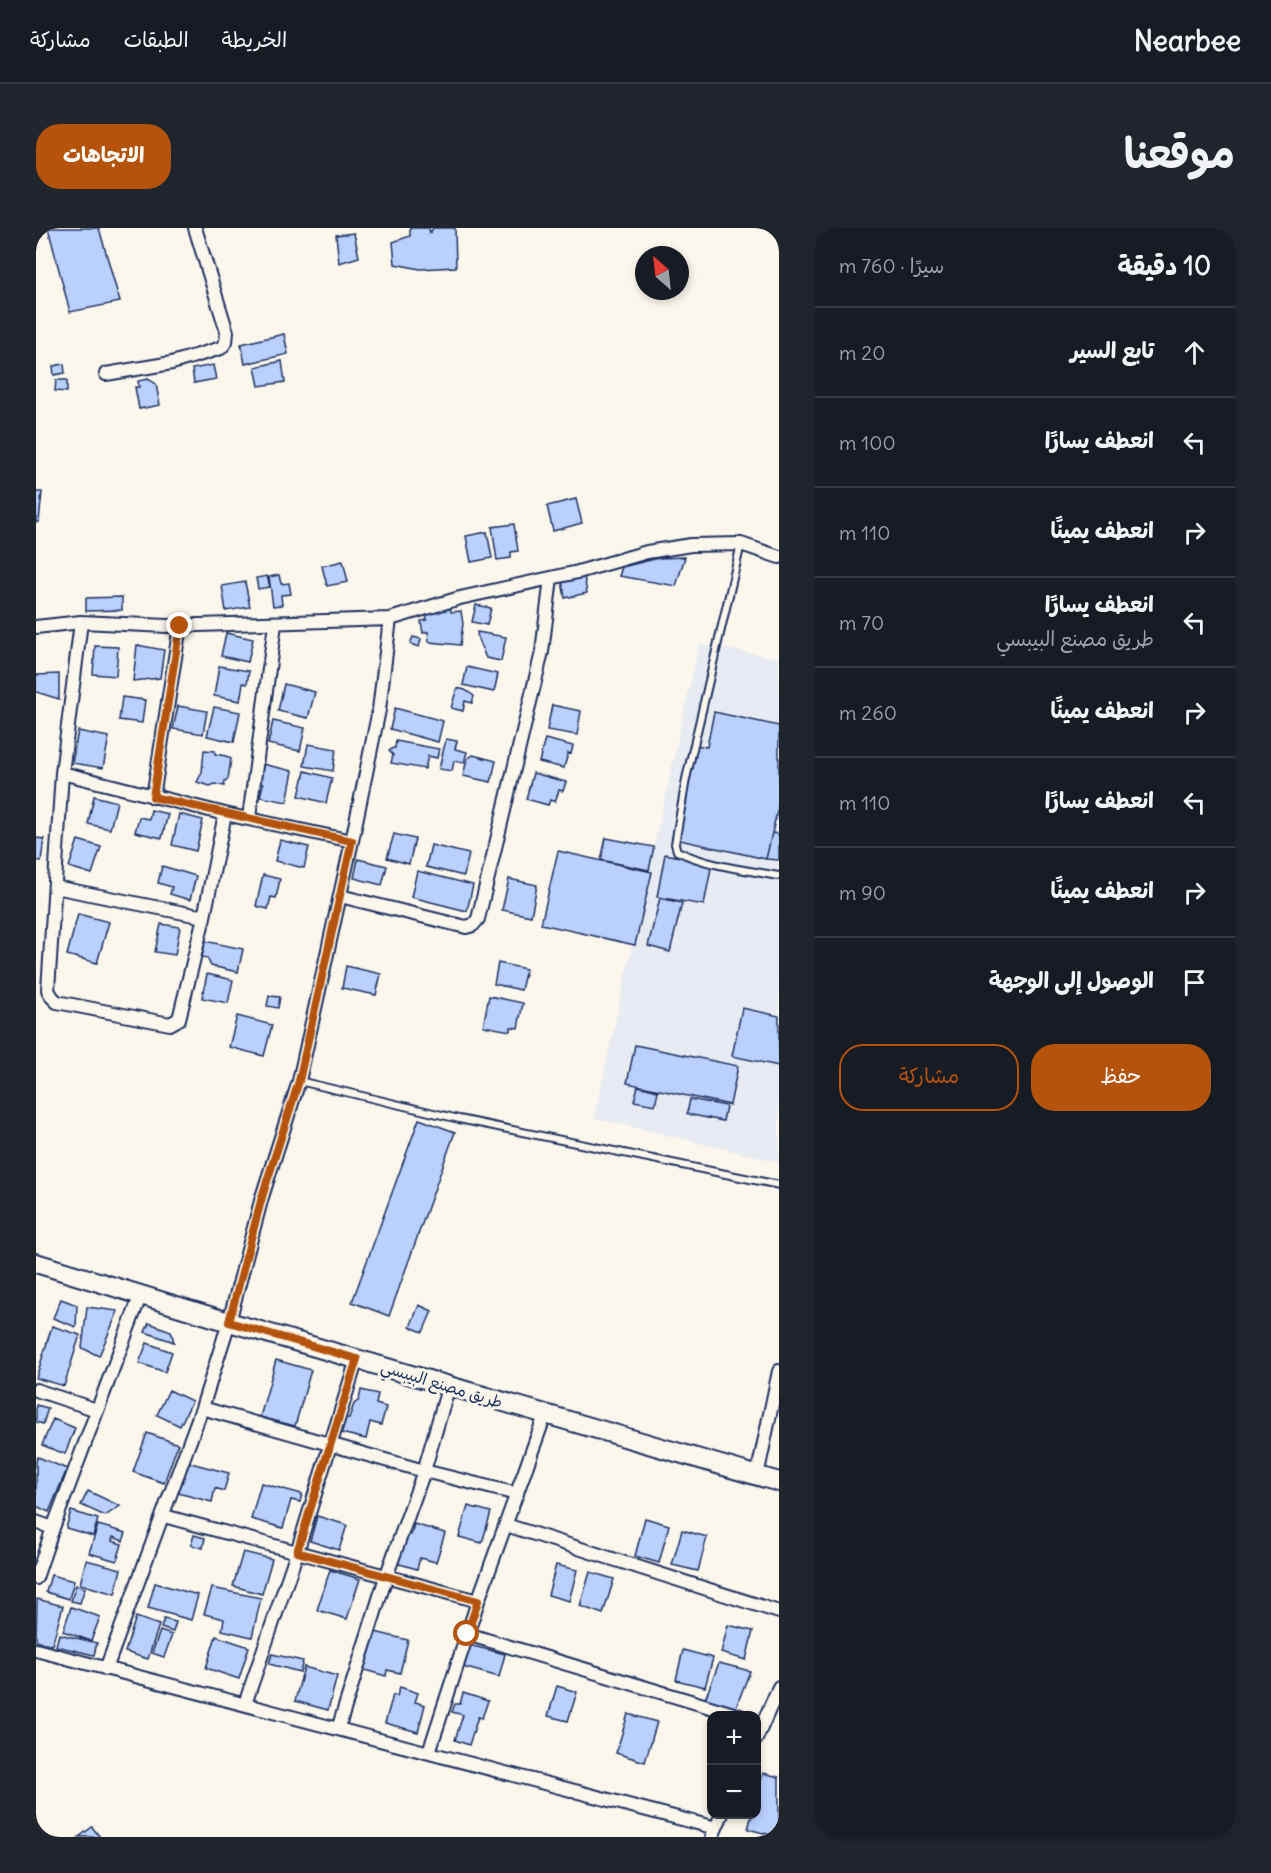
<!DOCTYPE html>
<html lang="ar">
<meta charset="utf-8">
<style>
body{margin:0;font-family:Delius,"Playpen Sans Arabic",sans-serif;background:#20242c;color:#f1f3f6;direction:rtl}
.controls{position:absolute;right:18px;bottom:18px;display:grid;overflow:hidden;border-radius:12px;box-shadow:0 3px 9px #0003}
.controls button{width:54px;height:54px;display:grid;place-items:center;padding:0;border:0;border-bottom:2px solid #363941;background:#171b24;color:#f1f3f6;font:30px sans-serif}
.compass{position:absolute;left:599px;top:18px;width:54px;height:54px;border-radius:50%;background:#171b24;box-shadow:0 3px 9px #0003;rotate:333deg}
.stop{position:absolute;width:18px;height:18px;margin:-14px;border:4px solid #b45309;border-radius:50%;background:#fff}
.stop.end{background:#b45309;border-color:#fff;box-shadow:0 2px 6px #0008}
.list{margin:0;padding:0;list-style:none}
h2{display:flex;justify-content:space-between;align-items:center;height:78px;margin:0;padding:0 24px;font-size:26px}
h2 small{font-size:20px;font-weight:400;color:#9ea1a6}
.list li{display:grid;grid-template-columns:39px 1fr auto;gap:18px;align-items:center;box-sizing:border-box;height:90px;padding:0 24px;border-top:2px solid #363941}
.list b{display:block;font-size:22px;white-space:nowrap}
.list p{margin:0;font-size:20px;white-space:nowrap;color:#9ea1a6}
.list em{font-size:20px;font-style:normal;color:#9ea1a6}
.actions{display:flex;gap:12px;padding:18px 24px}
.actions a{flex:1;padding:14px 0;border:2px solid #b45309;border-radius:24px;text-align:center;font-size:21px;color:#b45309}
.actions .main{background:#b45309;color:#fff}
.icon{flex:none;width:33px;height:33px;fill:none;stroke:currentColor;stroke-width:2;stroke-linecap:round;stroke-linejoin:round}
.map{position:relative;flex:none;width:743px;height:1609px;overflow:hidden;direction:ltr;border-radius:24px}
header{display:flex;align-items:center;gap:36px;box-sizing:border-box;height:84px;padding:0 30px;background:#171b24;border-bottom:2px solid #363941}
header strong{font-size:28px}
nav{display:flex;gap:33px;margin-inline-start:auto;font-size:21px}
.intro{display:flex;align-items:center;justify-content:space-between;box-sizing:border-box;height:144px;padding:0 36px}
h1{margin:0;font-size:42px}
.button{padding:15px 27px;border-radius:24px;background:#b45309;color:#fff;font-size:21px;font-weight:700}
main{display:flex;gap:36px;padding:0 36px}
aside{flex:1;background:#171b24;border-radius:24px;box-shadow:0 3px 9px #0003}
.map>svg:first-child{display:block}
.built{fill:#e8ebf2}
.building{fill:#bad0ff;stroke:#1b2f5e;stroke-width:1.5}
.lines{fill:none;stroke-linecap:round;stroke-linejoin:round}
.lane-casing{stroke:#1b2f5e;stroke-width:10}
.street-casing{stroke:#1b2f5e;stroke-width:16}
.secondary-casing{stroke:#1b2f5e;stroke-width:22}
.lane{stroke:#fbf7ec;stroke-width:6}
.street{stroke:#fbf7ec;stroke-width:12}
.secondary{stroke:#fbf7ec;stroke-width:18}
.route{stroke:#b45309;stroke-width:8}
.labels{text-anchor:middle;stroke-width:6;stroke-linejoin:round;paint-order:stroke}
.street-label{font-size:16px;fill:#1b2f5e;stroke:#fbf7ec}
</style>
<header>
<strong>Nearbee</strong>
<nav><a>الخريطة</a><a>الطبقات</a><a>مشاركة</a></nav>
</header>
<div class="intro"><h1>موقعنا</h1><a class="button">الاتجاهات</a></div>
<main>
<aside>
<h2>10 دقيقة<small>سيرًا · 760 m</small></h2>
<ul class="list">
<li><svg class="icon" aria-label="ahead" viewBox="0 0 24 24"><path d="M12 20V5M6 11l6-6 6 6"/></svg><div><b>تابع السير</b></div><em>20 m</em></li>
<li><svg class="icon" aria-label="left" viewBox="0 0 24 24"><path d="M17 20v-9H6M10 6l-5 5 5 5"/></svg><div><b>انعطف يسارًا</b></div><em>100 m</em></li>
<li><svg class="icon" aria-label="right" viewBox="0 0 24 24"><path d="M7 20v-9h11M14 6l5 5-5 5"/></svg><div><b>انعطف يمينًا</b></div><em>110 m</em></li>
<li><svg class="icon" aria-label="left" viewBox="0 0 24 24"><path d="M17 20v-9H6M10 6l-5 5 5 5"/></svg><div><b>انعطف يسارًا</b><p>طريق مصنع البيبسي</p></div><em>70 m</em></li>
<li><svg class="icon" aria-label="right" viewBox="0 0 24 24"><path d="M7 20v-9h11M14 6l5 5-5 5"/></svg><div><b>انعطف يمينًا</b></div><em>260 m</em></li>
<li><svg class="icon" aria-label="left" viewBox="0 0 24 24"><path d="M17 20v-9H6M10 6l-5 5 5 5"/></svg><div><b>انعطف يسارًا</b></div><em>110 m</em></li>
<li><svg class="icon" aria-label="right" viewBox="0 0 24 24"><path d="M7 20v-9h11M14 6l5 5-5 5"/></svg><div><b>انعطف يمينًا</b></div><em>90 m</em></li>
<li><svg class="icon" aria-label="arrive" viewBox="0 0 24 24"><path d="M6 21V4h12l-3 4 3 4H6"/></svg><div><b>الوصول إلى الوجهة</b></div></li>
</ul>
<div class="actions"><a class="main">حفظ</a><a>مشاركة</a></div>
</aside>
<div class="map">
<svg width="743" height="1609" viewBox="0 0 743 1609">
<rect width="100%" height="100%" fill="#fbf7ec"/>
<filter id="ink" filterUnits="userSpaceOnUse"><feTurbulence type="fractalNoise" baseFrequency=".0167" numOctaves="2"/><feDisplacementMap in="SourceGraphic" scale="12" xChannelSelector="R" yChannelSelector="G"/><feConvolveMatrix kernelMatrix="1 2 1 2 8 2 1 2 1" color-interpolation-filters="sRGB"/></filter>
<g filter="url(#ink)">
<path class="built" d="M 663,416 L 743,430 L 743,934 L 558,890 Z"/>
<path class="building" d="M 12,0 L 63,0 L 84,74 L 34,84 Z
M 374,0 L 393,0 L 394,5 L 397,0 L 419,0 L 420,39 L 384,41 L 359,36 L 357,14 L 374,8 Z
M 318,5 L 323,29 L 303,35 L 300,7 Z
M 248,106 L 252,126 L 209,136 L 205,116 Z
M 246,133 L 249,154 L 223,158 L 219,139 Z
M 28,136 L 29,145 L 18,147 L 17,138 Z
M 177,137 L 180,151 L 158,155 L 156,141 Z
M 112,151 L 120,156 L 124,177 L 103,181 L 99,159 L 103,159 L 102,153 Z
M 20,152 L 31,152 L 31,164 L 19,163 Z
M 0,264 L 6,264 L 3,294 L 0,294 Z
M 540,271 L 546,295 L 517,303 L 511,278 Z
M 478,296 L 482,323 L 475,324 L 475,330 L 461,332 L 456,299 Z
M 451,304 L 456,330 L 435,334 L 430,308 Z
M 649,329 L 640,358 L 583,348 L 586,339 L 623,330 Z
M 307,333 L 312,354 L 291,358 L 286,338 Z
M 243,347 L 245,356 L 253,355 L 255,366 L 245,367 L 246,377 L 237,378 L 233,349 Z
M 231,348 L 234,359 L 222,361 L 220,350 Z
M 548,348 L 551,365 L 529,370 L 526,353 Z
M 209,354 L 214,379 L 190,383 L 186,358 Z
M 86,369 L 86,382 L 50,383 L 50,370 Z
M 414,377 L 415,384 L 425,383 L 427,396 L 424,417 L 393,414 L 392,404 L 387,405 L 385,393 L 391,392 L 390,385 Z
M 440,377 L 455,380 L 451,397 L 436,394 Z
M 441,404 L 470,409 L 465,433 L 450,430 L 442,411 Z
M 190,405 L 217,411 L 212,434 L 185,428 Z
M 377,409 L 385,411 L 383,419 L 374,416 Z
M 101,417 L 128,422 L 124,450 L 97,453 Z
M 59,418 L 82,419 L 80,448 L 57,446 Z
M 183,438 L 213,443 L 211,456 L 207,455 L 204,473 L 178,468 Z
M 431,439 L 462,446 L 458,464 L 427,457 Z
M 23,446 L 23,471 L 0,464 L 0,447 Z
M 248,456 L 279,464 L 272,490 L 242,483 Z
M 421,460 L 429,462 L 438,468 L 436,475 L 429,473 L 427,483 L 415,480 Z
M 86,469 L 109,472 L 106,495 L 83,492 Z
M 516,477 L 545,483 L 541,507 L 511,502 Z
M 142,478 L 171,483 L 167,506 L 137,501 Z
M 178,479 L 204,484 L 198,514 L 171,508 Z
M 359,480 L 407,493 L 402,514 L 354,501 Z
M 678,484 L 743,498 L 743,575 L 730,631 L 639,611 L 660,517 L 671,519 Z
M 237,493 L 269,500 L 264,523 L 232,516 Z
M 42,503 L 73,509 L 67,540 L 36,535 Z
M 410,511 L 421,513 L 419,521 L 431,524 L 428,535 L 418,533 L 416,543 L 403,541 Z
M 509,511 L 537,518 L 535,526 L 532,525 L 528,540 L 503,534 Z
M 360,513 L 403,521 L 401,530 L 392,528 L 389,541 L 355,535 L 357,527 L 353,523 L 357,520 L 359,520 Z
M 272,516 L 300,521 L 297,543 L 268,538 Z
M 168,522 L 179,523 L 179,526 L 190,528 L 195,531 L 192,551 L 189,553 L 188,558 L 179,556 L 174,558 L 161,554 L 166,544 Z
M 437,527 L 460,533 L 455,554 L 427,548 L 431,531 Z
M 226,536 L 257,543 L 251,574 L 224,569 L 227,556 L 222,555 Z
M 269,543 L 296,550 L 290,575 L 263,568 Z
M 497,545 L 530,554 L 527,563 L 523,562 L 519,574 L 514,572 L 512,577 L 490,571 Z
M 58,568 L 81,574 L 74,601 L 52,596 Z
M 115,582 L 132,586 L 126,610 L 99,604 L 103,589 L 113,591 Z
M 143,586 L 167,592 L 160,623 L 136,617 Z
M 736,605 L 743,606 L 743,632 L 730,631 Z
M 358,606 L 379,611 L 373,636 L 351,630 Z
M 0,610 L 8,611 L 5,633 L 0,632 Z
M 570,610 L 618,619 L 613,642 L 565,632 Z
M 42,612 L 65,619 L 56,646 L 33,639 Z
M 244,612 L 273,619 L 268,640 L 239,633 Z
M 395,617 L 433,626 L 428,648 L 390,639 Z
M 522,623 L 616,644 L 599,717 L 505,696 Z
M 629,626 L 676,635 L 668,677 L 621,669 Z
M 322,631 L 351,638 L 346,657 L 318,650 Z
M 126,638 L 160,648 L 154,672 L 134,666 L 136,659 L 122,655 Z
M 381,643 L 437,657 L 431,683 L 375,669 Z
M 227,647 L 244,651 L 240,670 L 235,669 L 232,681 L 220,678 Z
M 473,651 L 501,657 L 495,688 L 466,682 Z
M 624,670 L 646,675 L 634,724 L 612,718 Z
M 42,686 L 73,694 L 61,735 L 31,727 Z
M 125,696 L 144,699 L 139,727 L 119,724 Z
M 169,713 L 207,721 L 202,744 L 175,738 L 171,730 L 166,729 Z
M 462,735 L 490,741 L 485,762 L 458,756 Z
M 310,738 L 345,746 L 340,767 L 306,760 Z
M 171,746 L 197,752 L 192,775 L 166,770 Z
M 233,768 L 244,769 L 242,780 L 231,778 Z
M 453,768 L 487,775 L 482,800 L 475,799 L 474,803 L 447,798 Z
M 706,780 L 743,788 L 743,838 L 696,828 Z
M 201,788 L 236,797 L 228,828 L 193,819 Z
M 599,817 L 702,838 L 694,877 L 591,855 Z
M 602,858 L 622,863 L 619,877 L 598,873 Z
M 654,871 L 690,878 L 687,893 L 651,886 Z
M 383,891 L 419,904 L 353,1088 L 316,1074 Z
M 25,1071 L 41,1077 L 40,1099 L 17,1090 Z
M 383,1077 L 396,1083 L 387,1104 L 374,1099 Z
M 51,1079 L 82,1083 L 63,1128 L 46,1120 Z
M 113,1095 L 135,1103 L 138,1114 L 109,1104 Z
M 16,1098 L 44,1107 L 28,1158 L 0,1150 Z
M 111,1115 L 136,1124 L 129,1144 L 103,1135 Z
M 240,1132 L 275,1142 L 259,1198 L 224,1189 Z
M 133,1162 L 156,1173 L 144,1198 L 121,1187 Z
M 325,1162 L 342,1166 L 340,1176 L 350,1179 L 345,1197 L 334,1194 L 330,1211 L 301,1204 L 305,1190 L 313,1190 L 318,1176 L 323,1172 Z
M 0,1177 L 12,1180 L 7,1196 L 0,1194 Z
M 17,1191 L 39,1200 L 29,1226 L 6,1217 Z
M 111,1205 L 142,1216 L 128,1255 L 97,1244 Z
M 2,1229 L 31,1241 L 13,1284 L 0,1278 L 0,1233 Z
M 151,1234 L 193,1245 L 188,1263 L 179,1260 L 176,1274 L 142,1265 Z
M 225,1255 L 266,1266 L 264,1274 L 255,1272 L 247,1300 L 215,1291 Z
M 52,1263 L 84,1278 L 69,1288 L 45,1277 Z
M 432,1278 L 455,1284 L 446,1315 L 423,1309 Z
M 35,1283 L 62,1291 L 57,1308 L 30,1300 Z
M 281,1288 L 311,1297 L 303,1322 L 274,1313 Z
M 609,1290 L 633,1297 L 623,1335 L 599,1328 Z
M 378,1296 L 409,1305 L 400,1334 L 384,1330 L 381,1341 L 360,1335 L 369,1306 L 375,1307 Z
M 62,1297 L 90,1305 L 87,1313 L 77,1309 L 76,1313 L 86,1316 L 81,1333 L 53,1325 Z
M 646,1302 L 671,1309 L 662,1343 L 636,1337 Z
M 158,1307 L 169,1310 L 167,1320 L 155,1317 Z
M 207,1324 L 236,1331 L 226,1366 L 197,1358 Z
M 50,1332 L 85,1341 L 79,1366 L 44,1356 Z
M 520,1337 L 541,1342 L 533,1373 L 512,1367 Z
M 294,1342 L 324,1351 L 311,1391 L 281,1382 Z
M 554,1344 L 578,1351 L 567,1386 L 544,1378 Z
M 15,1347 L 38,1353 L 33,1371 L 10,1364 Z
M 119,1355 L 162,1367 L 155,1392 L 112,1380 Z
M 40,1357 L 49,1360 L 44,1375 L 35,1373 Z
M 176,1360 L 225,1370 L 216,1409 L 186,1402 L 188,1391 L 168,1386 Z
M 1,1371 L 27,1378 L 16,1417 L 0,1413 Z
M 35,1379 L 64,1389 L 55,1413 L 27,1403 Z
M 100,1389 L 123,1397 L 112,1431 L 89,1424 Z
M 128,1391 L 140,1394 L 137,1404 L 125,1400 Z
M 692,1397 L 717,1403 L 710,1432 L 685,1425 Z
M 124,1403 L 136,1407 L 128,1429 L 116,1425 Z
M 335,1403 L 372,1412 L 364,1445 L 351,1442 L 350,1448 L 325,1441 Z
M 23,1406 L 61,1415 L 58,1427 L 20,1418 Z
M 180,1408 L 213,1419 L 203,1451 L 170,1440 Z
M 433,1417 L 469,1426 L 463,1449 L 427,1439 Z
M 647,1422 L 677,1430 L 669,1459 L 640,1452 Z
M 236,1426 L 267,1433 L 264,1444 L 233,1436 Z
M 683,1435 L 714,1443 L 699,1482 L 669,1471 Z
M 268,1439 L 301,1448 L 292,1482 L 259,1473 Z
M 521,1458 L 541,1464 L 532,1493 L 512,1488 Z
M 364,1459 L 382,1465 L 379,1474 L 389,1477 L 382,1504 L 349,1495 L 357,1467 L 361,1468 Z
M 427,1465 L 452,1473 L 446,1490 L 442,1489 L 433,1517 L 419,1512 L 427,1487 L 416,1484 L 419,1476 L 424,1476 Z
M 592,1486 L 621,1494 L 609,1534 L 580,1525 Z
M 727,1545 L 743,1549 L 743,1609 L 712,1601 L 716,1586 L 720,1586 L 720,1569 Z
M 56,1599 L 64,1609 L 43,1609 Z"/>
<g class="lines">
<g class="lane-casing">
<path id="lane" d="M 705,316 L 650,551 L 639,616 L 641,623 C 672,638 710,642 743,648
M 263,853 L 423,891 L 743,957"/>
</g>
<g class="street-casing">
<path id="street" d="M 70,146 L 136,135 L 185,120 L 190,114 L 191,104 L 159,0
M 45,394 L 26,545 L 12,762 L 16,769 L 21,774 L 134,796 L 143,791 L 168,689 L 189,586
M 0,399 L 45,394 L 131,398 L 354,391 L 424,370 L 542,344 L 611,324 L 655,317 L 705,316 L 743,329
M 26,545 L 189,586 L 316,613
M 117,569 L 144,398
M 213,590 L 239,396
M 19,659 L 168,689
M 304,668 L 430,699 L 437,697 L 442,691 L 506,424 L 515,350
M 0,1162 L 61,1182
M 166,1180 L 388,1243 L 481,1266
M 721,1248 L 743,1143
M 128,1288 L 442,1373
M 0,1294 L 17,1300
M 470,1297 L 743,1384
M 0,1350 L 17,1300 L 105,1066
M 431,1406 L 704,1488
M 0,1422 L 680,1600
M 70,1441 L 166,1180 L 193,1094 L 226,969 L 263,853 L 316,613 L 343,482 L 354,391
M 209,1476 L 261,1324 L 321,1131
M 302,1501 L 350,1349 L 388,1243 L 413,1157
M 720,1511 L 743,1459
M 393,1524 L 442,1373 L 509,1187
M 676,1609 L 686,1586"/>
</g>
<g class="secondary-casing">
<path id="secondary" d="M 0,1035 L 193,1094 L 743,1254"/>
</g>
<use href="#lane" class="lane"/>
<use href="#street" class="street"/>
<use href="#secondary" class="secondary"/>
</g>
</g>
<g class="lines" filter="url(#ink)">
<path class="route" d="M 144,398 L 117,569 L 316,613 L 263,853 L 226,969 L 193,1094 L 321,1131 L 261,1324 L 442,1373 L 431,1406"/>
</g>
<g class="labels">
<g class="street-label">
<text transform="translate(406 1156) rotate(17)" y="6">طريق مصنع البيبسي</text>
</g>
</g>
</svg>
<div class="controls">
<button>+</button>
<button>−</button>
</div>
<svg class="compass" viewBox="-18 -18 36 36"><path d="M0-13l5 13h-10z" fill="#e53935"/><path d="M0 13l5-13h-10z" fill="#9ea1a6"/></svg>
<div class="stop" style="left:431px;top:1406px"></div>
<div class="stop end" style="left:144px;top:398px"></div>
</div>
</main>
